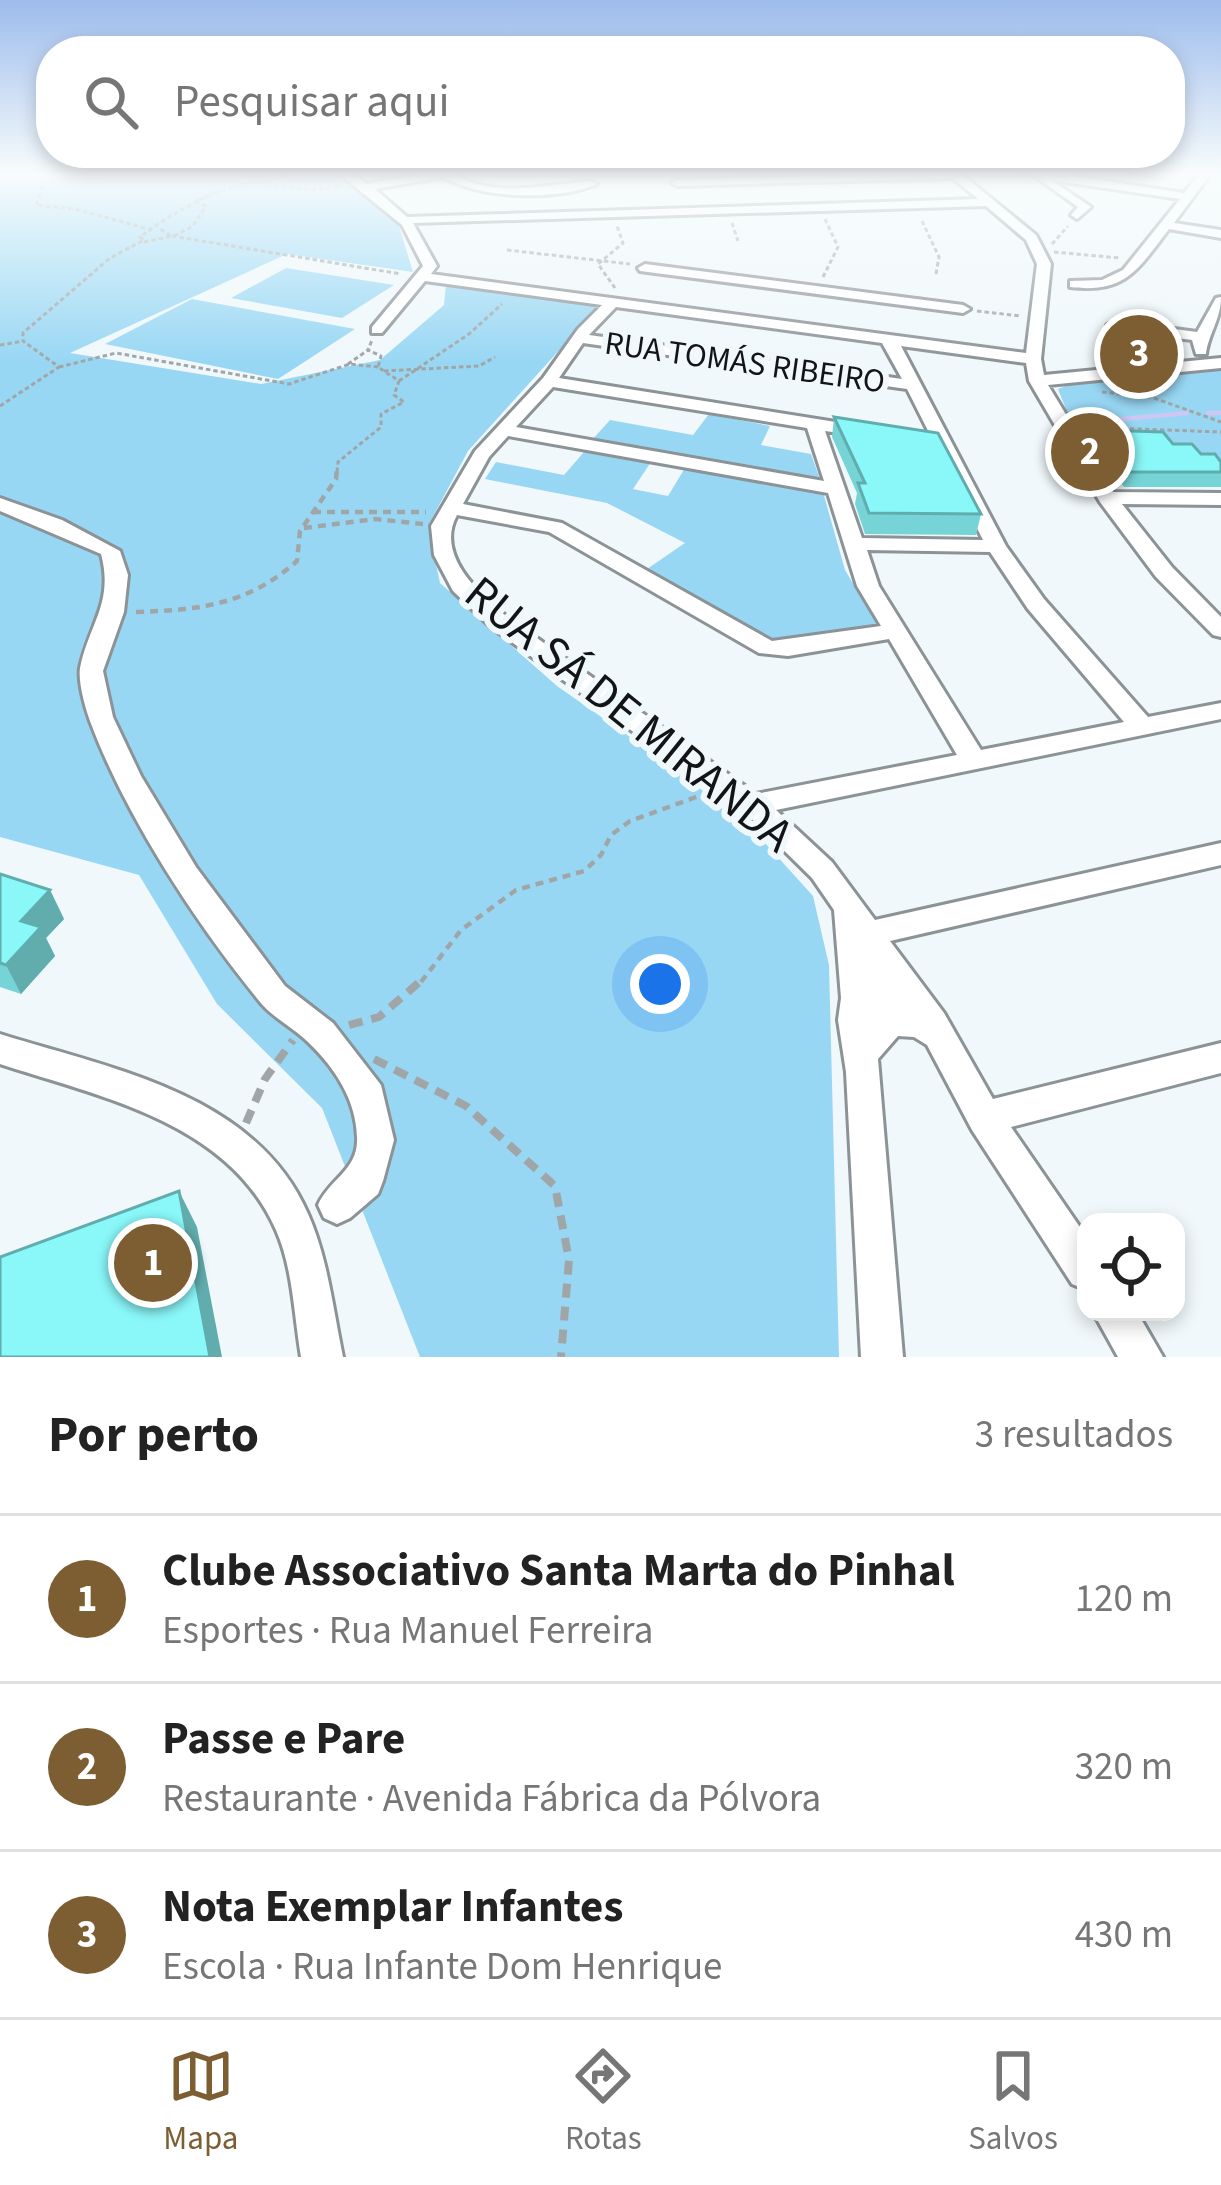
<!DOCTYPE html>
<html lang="pt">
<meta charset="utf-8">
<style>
body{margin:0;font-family:"Source Sans 3",sans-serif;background:#f6f6f6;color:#222}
.controls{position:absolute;right:36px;bottom:36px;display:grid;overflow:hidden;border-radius:24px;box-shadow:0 6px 18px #0003}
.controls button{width:108px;height:108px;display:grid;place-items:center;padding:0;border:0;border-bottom:3px solid #e0e0e0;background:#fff;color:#222;font:60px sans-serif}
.you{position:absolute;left:660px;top:984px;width:42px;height:42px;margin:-30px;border:9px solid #fff;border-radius:50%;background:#1a73e8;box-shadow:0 0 0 18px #1a73e833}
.badge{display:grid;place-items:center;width:78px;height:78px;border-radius:50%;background:#7d5e33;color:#fff;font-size:39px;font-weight:700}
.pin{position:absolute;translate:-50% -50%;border:6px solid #fff;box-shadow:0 3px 12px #0006}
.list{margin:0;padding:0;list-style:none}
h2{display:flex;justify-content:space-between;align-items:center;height:156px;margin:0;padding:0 48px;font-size:51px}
h2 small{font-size:39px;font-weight:400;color:#767676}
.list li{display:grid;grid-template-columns:78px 1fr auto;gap:36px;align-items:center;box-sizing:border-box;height:168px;padding:0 48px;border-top:3px solid #e0e0e0}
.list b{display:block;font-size:45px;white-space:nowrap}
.list p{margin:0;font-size:39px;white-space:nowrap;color:#767676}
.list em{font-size:39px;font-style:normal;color:#767676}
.icon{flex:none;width:66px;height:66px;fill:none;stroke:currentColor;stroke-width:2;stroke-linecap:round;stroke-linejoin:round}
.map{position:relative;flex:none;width:1221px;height:1357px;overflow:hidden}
.search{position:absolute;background:#fff;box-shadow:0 6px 18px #0003;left:36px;right:36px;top:36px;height:132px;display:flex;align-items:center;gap:30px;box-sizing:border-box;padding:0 42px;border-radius:48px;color:#767676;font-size:45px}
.sheet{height:660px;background:#fff}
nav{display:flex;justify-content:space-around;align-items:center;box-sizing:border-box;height:168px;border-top:3px solid #e0e0e0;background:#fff;font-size:33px;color:#767676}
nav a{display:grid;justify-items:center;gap:6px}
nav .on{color:#7d5e33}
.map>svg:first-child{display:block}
.green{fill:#98d7f4}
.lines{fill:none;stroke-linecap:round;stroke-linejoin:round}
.stream{stroke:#ccc8f3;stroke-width:4.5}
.minor-casing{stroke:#8c9397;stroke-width:6}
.path-far2{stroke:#a0a6a8;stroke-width:3;stroke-dasharray:4.5 3;stroke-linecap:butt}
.path-far1{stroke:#a0a6a8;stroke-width:4.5;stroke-dasharray:8 6;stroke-linecap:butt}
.path{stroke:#a0a6a8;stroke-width:8;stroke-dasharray:14 9;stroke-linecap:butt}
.minor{fill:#fff;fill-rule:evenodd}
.wall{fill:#77d4d6}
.shaded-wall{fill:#61adae}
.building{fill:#8af7f9;stroke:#61adae;stroke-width:3}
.labels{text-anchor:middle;stroke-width:12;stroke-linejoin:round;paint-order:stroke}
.far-street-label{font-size:33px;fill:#121415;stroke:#f0f8fb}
.near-street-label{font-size:48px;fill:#121415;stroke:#f0f8fb}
</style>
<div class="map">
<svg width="1221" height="1357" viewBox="0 0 1221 1357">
<rect width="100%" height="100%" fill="#f0f8fb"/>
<path class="green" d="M 0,172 L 329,172 L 397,219 L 413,272 L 287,254 L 70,353 L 261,384 L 380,360 L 444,305 L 446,284 L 601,304 L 468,451 L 428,526 L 440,583 L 557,686 L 683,774 L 766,844 L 813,896 L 829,965 L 839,1357 L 420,1357 L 322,1108 L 217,1004 L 139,875 L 0,837 Z
M 286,268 L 394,285 L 342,318 L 231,298 Z
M 192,299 L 355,329 L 278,379 L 105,344 Z
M 1221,368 L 1221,483 L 1154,441 L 1079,442 L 1058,389 L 1072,383 Z
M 709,414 L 770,426 L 761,445 L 811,454 L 821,482 L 591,441 L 610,420 L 693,435 Z
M 584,452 L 651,462 L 633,489 L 668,496 L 685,468 L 823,492 L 845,570 L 877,624 L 788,640 L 760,640 L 647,569 L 685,543 L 607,503 L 485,479 L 496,462 L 564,475 Z"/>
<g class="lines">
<path class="stream" d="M 1208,413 L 1221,413
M 1081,423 L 1187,413"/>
<g class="minor-casing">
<path id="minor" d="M 337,172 L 350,172 L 367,184 L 433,172 L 458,172 L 455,175 C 495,198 547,185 591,181 L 597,184 C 557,201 481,199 443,177 L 375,189 L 407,217 L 978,199 L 953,178 L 678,186 L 672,183 L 678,180 L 959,172 L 1036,235 L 1051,264 L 1041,359 L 1044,375 L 1221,358 L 1221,368 L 1048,385 L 1113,492 L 1221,493 L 1221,505 L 1122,504 L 1172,567 L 1221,617 L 1221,637 L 1213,635 L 1156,577 L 1100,502 L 1029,381 L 1026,363 L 901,346 L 1006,546 L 1044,599 L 1148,717 L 1221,703 L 1221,719 L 776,810 L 832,862 L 875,920 L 1221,843 L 1221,865 L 890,941 L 944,1013 L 993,1099 L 1221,1043 L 1221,1073 L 1011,1127 L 1086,1236 L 1086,1290 L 1072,1284 L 972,1130 L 927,1045 L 914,1037 L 898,1036 L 878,1059 L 903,1357 L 861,1357 L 846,1072 L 838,1020 L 841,998 L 834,910 L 812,878 L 754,821 L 490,626 L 453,591 L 434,555 L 431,526 L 475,451 L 543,378 L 578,329 L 602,305 L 425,281 L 382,333 L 372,333 L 372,327 L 423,266 L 402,225 ZM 986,206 L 1026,240 L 1037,264 L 1026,353 L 431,274 L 437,266 L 413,223 ZM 616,307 L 882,343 L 902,379 L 589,335 ZM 583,343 L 907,389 L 983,540 L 862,538 L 825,431 L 861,436 L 870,431 L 867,427 L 559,378 ZM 553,387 L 807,428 L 824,481 L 516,427 ZM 508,436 L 828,493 L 857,586 L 881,626 L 772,641 L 562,523 L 463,504 L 489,457 ZM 457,515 L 549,532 L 759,653 L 788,656 L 889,639 L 957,755 L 756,794 L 506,616 C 479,593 435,555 457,515 ZM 867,550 L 990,552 L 1028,609 L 1124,722 L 981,750 L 879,586 Z
M 1018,172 L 1047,172 L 1184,193 L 1201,172 L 1212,172 L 1174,223 L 1221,230 L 1221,238 L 1169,229 C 1138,269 1126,294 1070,287 L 1070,281 L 1102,280 L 1123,270 L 1180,199 L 1051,180 L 1091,207 L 1077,219 L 1071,215 L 1078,207 L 1036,177 Z
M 645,264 L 963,305 L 970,309 L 963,313 L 640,271 L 638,268 Z
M 1221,297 C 1221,319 1208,335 1206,354 L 1196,354 L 1192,340 L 1122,331 L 1114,338 L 1106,333 L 1107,325 L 1114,321 L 1197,332 L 1216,298 Z
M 0,498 L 62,520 L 120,551 L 128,575 L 124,612 L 103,671 L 113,717 L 141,776 L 196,867 L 285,986 L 333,1023 L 381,1085 L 394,1140 L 383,1181 L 378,1194 L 350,1218 L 337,1224 L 324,1218 L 318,1205 C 329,1179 359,1170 357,1137 C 356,1100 335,1068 309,1043 C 294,1028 273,1018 260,1002 C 195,922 126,817 90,721 C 85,707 78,682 80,668 C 89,624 114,603 101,554 L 0,511 Z
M 0,1034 C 112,1069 256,1094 308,1214 C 328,1259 333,1309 343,1357 L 301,1357 C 294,1316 293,1268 276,1230 C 229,1122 101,1097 0,1064 Z
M 1093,1312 L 1137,1312 L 1163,1357 L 1118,1357 Z"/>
</g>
<path class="path-far2" d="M 48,172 L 36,205 L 75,209 L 152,230
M 267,185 L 314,190 L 339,186
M 922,221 L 939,257 L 936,274
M 732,223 L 738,241
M 172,236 L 401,274
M 174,236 L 193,226 L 206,206 L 195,201 L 219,190
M 144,242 L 172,236 L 158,228
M 1052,244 L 1068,226
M 507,250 L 630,264
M 1054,252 L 1120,258
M 823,277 L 838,247 L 825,219
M 615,288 L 598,264 L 623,243 L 617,226
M 977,311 L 1020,316
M 0,345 L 23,341
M 348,364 L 368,350
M 59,367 L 116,353 L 289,384 L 350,364 L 378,367
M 384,371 L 479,366 L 495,357
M 399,381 L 469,334 L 502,304
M 1102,392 L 1151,397 L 1221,422
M 0,406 L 59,367 L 23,341 L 23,333 L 110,258 L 144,240 L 140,237 C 167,217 201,196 234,187 C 253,181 272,184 289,172
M 1085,427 L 1221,432
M 337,472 L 338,462 L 381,427 L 381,414 L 404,402 L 394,395 L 399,381 L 378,367 L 381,356 L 368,350 L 372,340"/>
<path class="path-far1" d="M 313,512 L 426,512
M 304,528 L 375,519 L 423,524
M 136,612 C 199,610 248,605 297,561 L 300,531 L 336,479 L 337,469
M 421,982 L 461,930 L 516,890 L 584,871 L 601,855 L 611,835 L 630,821 L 699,796"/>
<path class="path" d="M 349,1025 L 379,1017 L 423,979
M 374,1059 L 466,1106 L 555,1186 L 569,1260 L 561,1357
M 246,1123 L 265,1079 L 293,1040"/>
<use href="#minor" class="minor"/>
</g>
<path class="wall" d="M 834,417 L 981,514 L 976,535 L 865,534 L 855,504 L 857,493 L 832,437 Z
M 1098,430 L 1173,444 L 1221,462 L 1221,487 L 1124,487 L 1094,444 Z
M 0,874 L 50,890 L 64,919 L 46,938 L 55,956 L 21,994 L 0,987 Z"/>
<path class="shaded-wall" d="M 50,890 L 64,919 L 46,938 L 55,956 L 21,994 L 6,965 L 21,921 Z
M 179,1191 L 197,1227 L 222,1357 L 210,1357 Z"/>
<path class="building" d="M 834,417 L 938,433 L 981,514 L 869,513 L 858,483 L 865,483 Z
M 1098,430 L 1163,432 L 1173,444 L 1192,444 L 1201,454 L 1215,454 L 1221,462 L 1221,472 L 1129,472 Z
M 0,874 L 50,890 L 21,921 L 41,927 L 6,965 L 0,963 Z
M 179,1191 L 210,1357 L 0,1357 L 0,1257 Z"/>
<linearGradient id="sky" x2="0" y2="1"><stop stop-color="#9dbcec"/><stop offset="0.48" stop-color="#f8fcfd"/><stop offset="1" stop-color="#f8fcfd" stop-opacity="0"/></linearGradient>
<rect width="1221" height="362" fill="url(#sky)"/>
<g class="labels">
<g class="far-street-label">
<text transform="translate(745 361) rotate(8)" y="12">RUA TOMÁS RIBEIRO</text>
</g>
<g class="near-street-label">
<text transform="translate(630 713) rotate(39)" y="17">RUA SÁ DE MIRANDA</text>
</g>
</g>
</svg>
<div class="controls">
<button><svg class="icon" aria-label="locate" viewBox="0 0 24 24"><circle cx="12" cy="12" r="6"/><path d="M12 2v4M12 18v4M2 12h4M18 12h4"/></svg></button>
</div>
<div class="you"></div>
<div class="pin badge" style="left:153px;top:1263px">1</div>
<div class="pin badge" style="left:1090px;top:452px">2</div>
<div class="pin badge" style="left:1139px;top:354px">3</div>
<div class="search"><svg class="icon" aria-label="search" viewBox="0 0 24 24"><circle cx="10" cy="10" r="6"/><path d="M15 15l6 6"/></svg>Pesquisar aqui</div>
</div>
<section class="sheet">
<h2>Por perto<small>3 resultados</small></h2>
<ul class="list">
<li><span class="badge">1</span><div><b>Clube Associativo Santa Marta do Pinhal</b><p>Esportes · Rua Manuel Ferreira</p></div><em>120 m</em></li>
<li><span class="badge">2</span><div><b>Passe e Pare</b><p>Restaurante · Avenida Fábrica da Pólvora</p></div><em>320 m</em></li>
<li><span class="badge">3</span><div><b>Nota Exemplar Infantes</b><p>Escola · Rua Infante Dom Henrique</p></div><em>430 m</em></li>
</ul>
</section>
<nav>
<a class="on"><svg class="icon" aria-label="map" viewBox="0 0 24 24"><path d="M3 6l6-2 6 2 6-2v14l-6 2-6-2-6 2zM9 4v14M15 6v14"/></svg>Mapa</a>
<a><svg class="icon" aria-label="directions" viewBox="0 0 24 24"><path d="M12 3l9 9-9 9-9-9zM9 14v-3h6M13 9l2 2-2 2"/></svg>Rotas</a>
<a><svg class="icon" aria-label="saved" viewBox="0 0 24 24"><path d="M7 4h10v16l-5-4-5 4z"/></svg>Salvos</a>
</nav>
